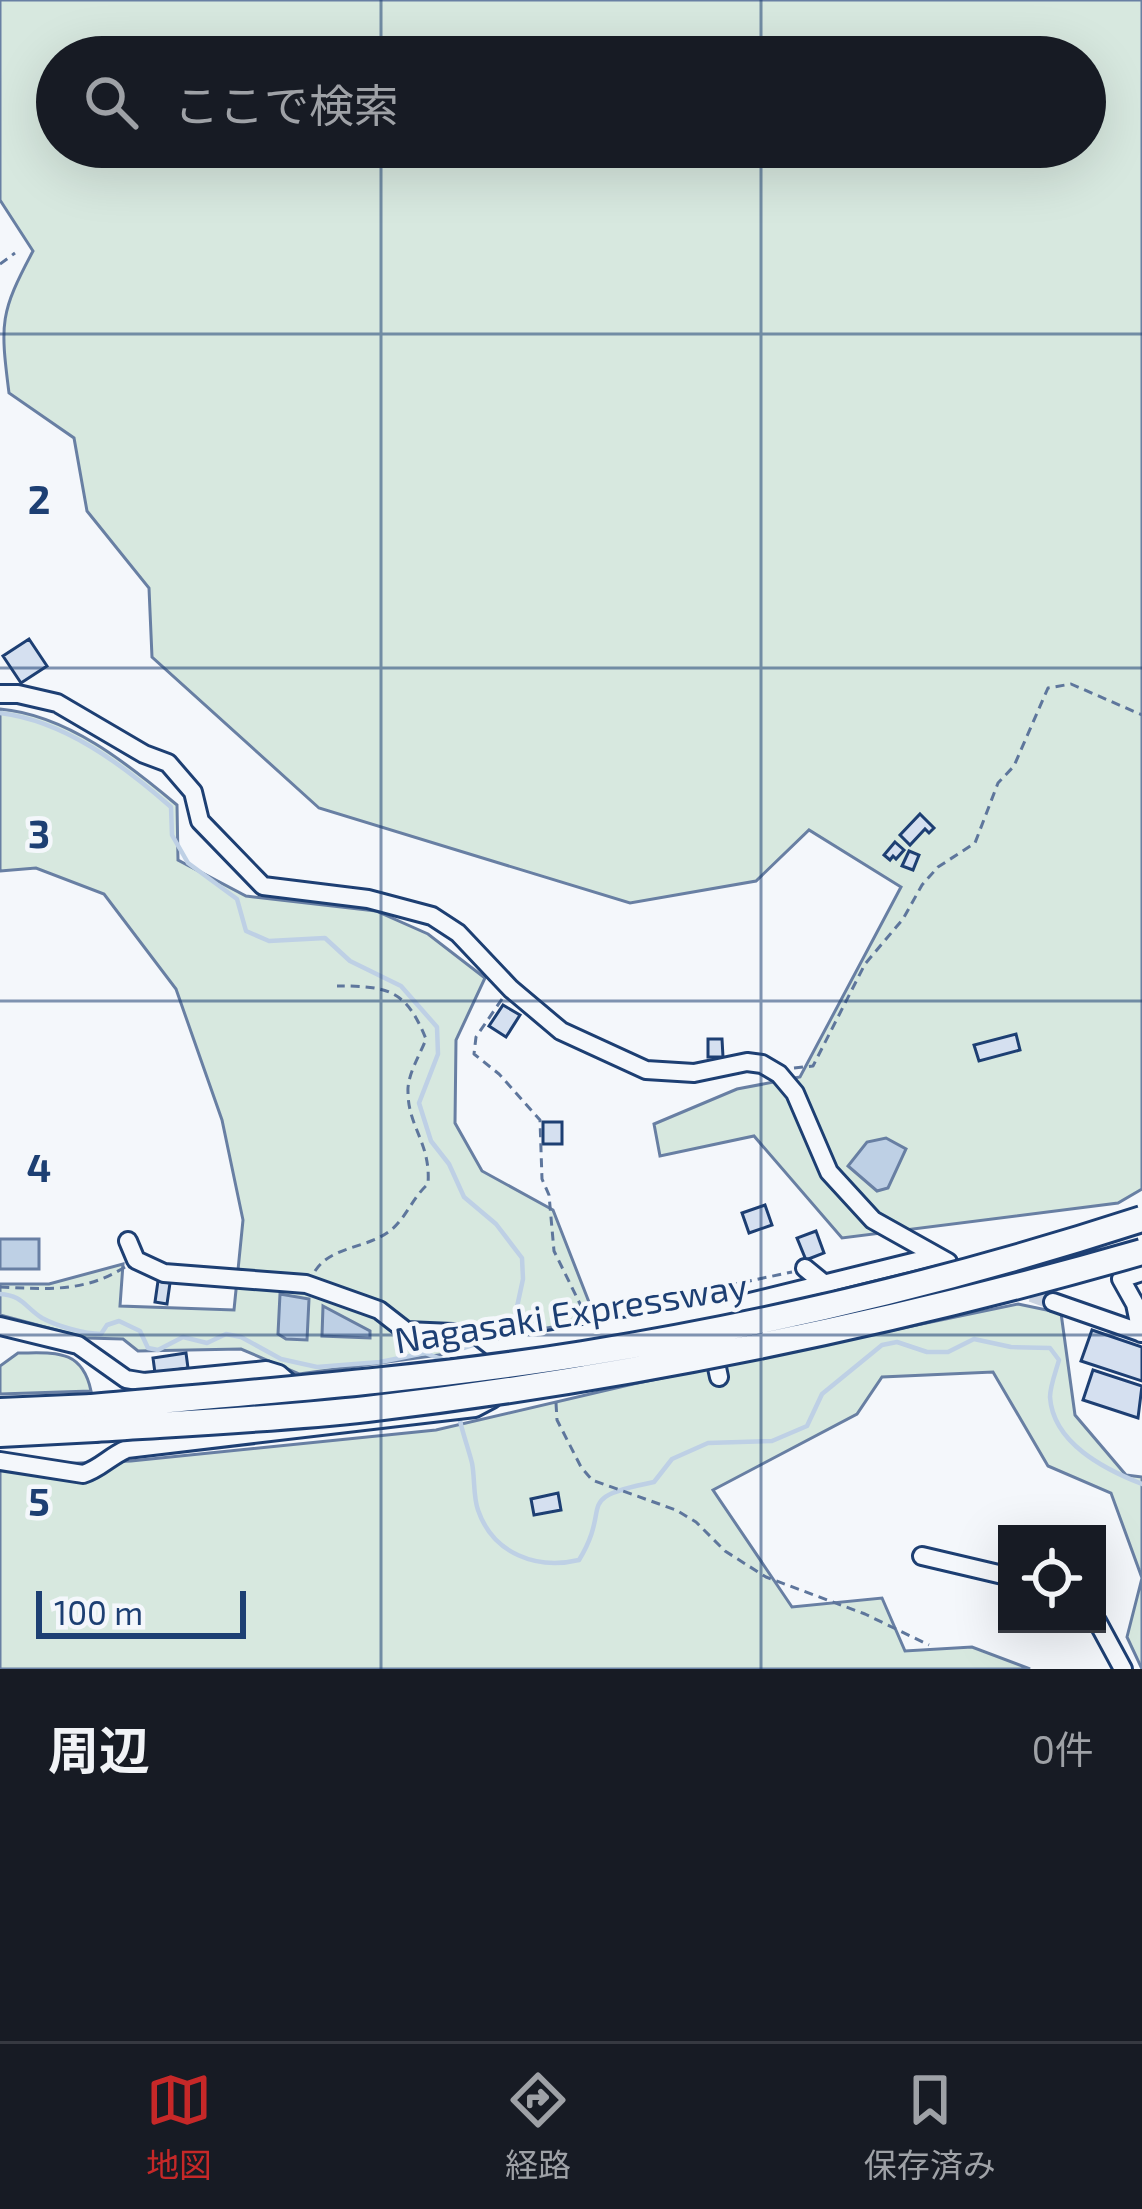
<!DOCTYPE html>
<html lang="ja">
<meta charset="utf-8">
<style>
body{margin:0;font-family:"Exo 2","Noto Sans JP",sans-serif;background:#242831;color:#f1f3f6}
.controls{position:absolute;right:36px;bottom:36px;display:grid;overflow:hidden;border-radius:0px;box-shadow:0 12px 48px #0002}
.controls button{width:108px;height:108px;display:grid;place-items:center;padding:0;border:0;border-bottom:3px solid #363941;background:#171b24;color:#f1f3f6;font:60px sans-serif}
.scale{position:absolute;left:36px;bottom:30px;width:210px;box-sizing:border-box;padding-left:12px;border:6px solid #1d3f73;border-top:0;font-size:33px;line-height:42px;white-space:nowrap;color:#1d3f73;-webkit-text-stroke:9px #f4f7fb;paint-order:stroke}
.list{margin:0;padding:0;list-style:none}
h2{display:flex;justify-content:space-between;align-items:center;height:156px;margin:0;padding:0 48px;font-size:51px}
h2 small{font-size:39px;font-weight:400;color:#9ea1a6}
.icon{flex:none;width:66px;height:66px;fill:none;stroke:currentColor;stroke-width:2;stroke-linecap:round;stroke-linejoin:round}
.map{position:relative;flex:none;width:1142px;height:1669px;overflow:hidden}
.search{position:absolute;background:#171b24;box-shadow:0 12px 48px #0002;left:36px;right:36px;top:36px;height:132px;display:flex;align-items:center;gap:30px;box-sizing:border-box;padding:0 42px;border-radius:66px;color:#9ea1a6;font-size:45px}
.sheet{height:372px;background:#171b24}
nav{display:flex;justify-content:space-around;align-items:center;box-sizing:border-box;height:168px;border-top:3px solid #363941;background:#171b24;font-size:33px;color:#9ea1a6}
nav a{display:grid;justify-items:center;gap:6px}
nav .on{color:#c62828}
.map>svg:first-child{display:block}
.green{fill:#d7e8df;stroke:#687fa3;stroke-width:3;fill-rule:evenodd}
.water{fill:#bed0e5;stroke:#687fa3;stroke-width:3}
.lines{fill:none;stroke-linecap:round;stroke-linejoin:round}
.stream{stroke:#bed0e5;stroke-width:4.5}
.building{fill:#d5e0f0;stroke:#1d3f73;stroke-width:3}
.minor-tunnel{stroke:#c9d2e0;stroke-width:16;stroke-dasharray:16 8;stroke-linecap:butt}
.minor-casing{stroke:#1d3f73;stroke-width:22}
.highway-casing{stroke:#1d3f73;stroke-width:30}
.path{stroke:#5e769c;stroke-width:3;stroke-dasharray:9 6;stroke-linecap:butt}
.minor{stroke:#f4f7fb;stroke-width:16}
.highway{stroke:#f4f7fb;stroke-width:24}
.highway-bridge-casing{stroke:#1d3f73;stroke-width:30;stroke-linecap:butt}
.highway-bridge{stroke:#f4f7fb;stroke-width:24}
.grid{fill:none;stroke:#1d3f73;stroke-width:3;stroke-opacity:0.55}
.labels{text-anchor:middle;stroke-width:9;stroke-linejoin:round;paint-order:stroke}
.street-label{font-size:36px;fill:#1d3f73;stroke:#f4f7fb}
.grid-label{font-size:39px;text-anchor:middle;font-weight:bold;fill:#1d3f73;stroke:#f4f7fb;stroke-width:9;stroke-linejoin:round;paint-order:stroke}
</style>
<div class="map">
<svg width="1142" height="1669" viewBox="0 0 1142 1669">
<rect width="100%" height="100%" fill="#f4f7fb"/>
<path class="green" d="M 0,0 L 1142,0 L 1142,1189 L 1118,1203 L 842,1238 L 754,1136 L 660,1156 L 654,1124 L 737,1089 L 800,1077 L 901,887 L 809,830 L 756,881 L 630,903 L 319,808 L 152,657 L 149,588 L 87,511 L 74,438 L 9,393 C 0,322 0,313 33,251 L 0,200 ZM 57,57 L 1085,57 L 1085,147 L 57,147 Z
M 0,709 C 67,715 127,763 177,805 L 178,860 L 246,896 L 376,911 L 428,934 L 485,978 L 456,1040 L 455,1123 L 482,1171 L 553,1210 L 596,1320 L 522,1332 L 500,1321 L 446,1354 L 299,1374 L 241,1349 L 138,1351 L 123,1339 L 86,1338 L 0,1315 L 0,1284 L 49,1284 L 123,1264 L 120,1306 L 234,1310 L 243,1220 L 222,1120 L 176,989 L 104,894 L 36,868 L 0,871 Z
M 1018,1304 L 1061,1313 L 1075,1415 L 1126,1475 L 1142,1477 L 1142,1669 L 1127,1637 L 1142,1578 L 1111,1493 L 1048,1466 L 993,1372 L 882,1377 L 857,1414 L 713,1490 L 792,1607 L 882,1598 L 905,1651 L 972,1647 L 1030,1669 L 0,1669 L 0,1466 L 131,1461 L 436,1430 L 633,1384 Z
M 18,1353 C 54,1353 82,1348 91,1391 L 0,1394 L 0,1366 Z"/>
<path class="water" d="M 886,1138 L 906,1149 L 888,1188 L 877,1191 L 848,1166 L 867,1142 Z
M 0,1239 L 39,1239 L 39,1269 L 0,1269 Z
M 280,1294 L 309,1299 L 307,1340 L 286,1339 L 278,1334 Z
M 323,1306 L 370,1331 L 370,1338 L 322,1336 Z"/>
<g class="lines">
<path class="stream" d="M 0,713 C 65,721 123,765 171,807 L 172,835 L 188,863 L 237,899 L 246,931 L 269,941 L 325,938 L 350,961 L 401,986 L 437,1027 L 438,1054 L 419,1103 L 431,1141 L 449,1164 L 464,1197 L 496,1224 L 522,1258 L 523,1279 L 512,1330 L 489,1340
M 0,1294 C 22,1295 25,1307 42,1318 C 57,1326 84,1334 101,1334 L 107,1325 L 119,1321 L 140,1331 L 148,1348 L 158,1350 L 183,1337 L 207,1343 L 226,1334 L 241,1337 L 281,1359 L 317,1367 L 380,1362 L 425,1353 L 452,1363
M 452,1363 L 457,1350 L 479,1343
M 459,1416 C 462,1432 468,1447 472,1463 C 475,1478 473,1496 478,1510 C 493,1554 537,1570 579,1560 C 614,1503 570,1499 654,1482 L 672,1459 L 708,1443 L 772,1441 L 807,1426 L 822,1394 L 882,1345 L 897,1342 L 927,1352 L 948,1352 L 974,1339 L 1011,1347 L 1050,1348 L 1059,1360 C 1056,1371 1050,1386 1050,1397 C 1053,1443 1104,1469 1142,1484"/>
</g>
<path class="building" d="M 29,639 L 47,666 L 21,683 L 3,656 Z
M 920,814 L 934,828 L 929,833 L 925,829 L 910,845 L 900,835 Z
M 895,842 L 904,850 L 896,859 L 893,856 L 890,860 L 884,855 Z
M 909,851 L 919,855 L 913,870 L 902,866 Z
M 503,1005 L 520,1015 L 506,1037 L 489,1026 Z
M 1016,1034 L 1020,1050 L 979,1061 L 974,1045 Z
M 708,1039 L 722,1039 L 723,1057 L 708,1057 Z
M 543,1122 L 562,1122 L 562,1144 L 543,1144 Z
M 765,1205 L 772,1225 L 749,1233 L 742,1213 Z
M 816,1231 L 824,1253 L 806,1260 L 797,1238 Z
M 158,1281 L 170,1283 L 167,1304 L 155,1302 Z
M 1092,1330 L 1142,1347 L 1142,1381 L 1081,1361 Z
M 186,1353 L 188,1368 L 155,1373 L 153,1358 Z
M 1093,1370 L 1142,1386 L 1138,1418 L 1083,1400 Z
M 558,1493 L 561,1510 L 534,1515 L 531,1499 Z"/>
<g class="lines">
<path class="minor-tunnel" d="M 964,1269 L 1053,1302"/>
<g class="minor-casing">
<path id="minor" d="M 0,694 L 18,694 L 57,703 L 144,754 L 168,763 L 193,792 L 200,821 L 263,886 L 368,899 L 432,916 L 458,933 L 511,989 L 561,1031 L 646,1070 L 694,1073 L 747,1062 L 762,1064 L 779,1074 L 795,1093 L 829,1172 L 873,1220 L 948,1262
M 128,1241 L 136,1260 L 164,1273 L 306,1284 L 379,1310 L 406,1331 L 476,1334 L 495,1349
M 805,1268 L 827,1286
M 1053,1302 L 1142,1333
M 0,1326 L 78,1345 L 126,1379 L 144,1382 L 266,1370 L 279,1374 L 329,1418
M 1141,1333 L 1135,1304 L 1121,1279 L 1142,1272
M 713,1349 L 719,1377
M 0,1461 L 83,1474 C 100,1469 110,1456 127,1449 L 475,1408 L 492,1399 L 495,1349 L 705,1313 L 933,1257
M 922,1556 L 1007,1576
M 1097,1621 L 1123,1669"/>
</g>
<g class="highway-casing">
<path id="highway" d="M 0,1411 L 92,1407
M 0,1434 L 95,1429"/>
</g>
<path class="path" d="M 0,264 L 15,253
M 502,999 L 476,1037 L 474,1054 L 499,1074 L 540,1120 L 542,1179 L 549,1195 L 554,1251 L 586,1316
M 794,1068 L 813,1066 L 865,964 L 903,919 L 922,885 L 938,867 L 975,843 L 998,783 L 1014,766 L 1048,688 L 1071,684 L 1142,715
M 315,1271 C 332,1245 368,1249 391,1230 C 406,1218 413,1197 428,1184 C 431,1143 408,1127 408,1092 C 407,1075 420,1055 426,1039 C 406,989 387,986 337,986
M 0,1287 C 46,1289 84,1293 125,1267
M 691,1302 L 691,1296 L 701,1291 L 792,1272
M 556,1403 L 557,1420 L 581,1467 L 592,1480 L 676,1510 L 696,1522 L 725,1551 L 766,1577 L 865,1614 L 929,1645"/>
<use href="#minor" class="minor"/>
<use href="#highway" class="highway"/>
<g class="highway-bridge-casing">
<path id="highway-bridge" d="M 92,1407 C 256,1392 420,1380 583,1354 C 770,1324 961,1278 1142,1219
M 95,1429 C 186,1423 277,1419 367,1409 C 625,1379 892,1324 1142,1252"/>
</g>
<use href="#highway-bridge" class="highway-bridge"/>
</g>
<path class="grid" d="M 381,0 L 381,57M 761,0 L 761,57M 381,147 L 381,1669M 761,147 L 761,1669M 0,334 L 1142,334M 0,668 L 1142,668M 0,1001 L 1142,1001M 0,1335 L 1142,1335"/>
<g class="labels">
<g class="street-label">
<text transform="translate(571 1313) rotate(-9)" y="13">Nagasaki Expressway</text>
</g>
</g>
<g class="grid-label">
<text x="39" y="514">2</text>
<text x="39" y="848">3</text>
<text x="39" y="1182">4</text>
<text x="39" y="1516">5</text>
</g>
</svg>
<div class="controls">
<button><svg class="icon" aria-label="locate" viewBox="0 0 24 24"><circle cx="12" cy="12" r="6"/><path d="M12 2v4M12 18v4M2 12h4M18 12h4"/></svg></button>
</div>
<div class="scale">100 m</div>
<div class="search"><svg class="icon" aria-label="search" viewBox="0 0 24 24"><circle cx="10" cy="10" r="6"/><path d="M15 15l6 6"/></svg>ここで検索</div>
</div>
<section class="sheet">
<h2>周辺<small>0件</small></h2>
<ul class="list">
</ul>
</section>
<nav>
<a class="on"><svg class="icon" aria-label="map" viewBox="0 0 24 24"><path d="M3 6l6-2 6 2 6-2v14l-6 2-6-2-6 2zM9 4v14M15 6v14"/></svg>地図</a>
<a><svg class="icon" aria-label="directions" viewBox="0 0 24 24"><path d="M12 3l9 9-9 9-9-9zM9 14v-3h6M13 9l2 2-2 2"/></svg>経路</a>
<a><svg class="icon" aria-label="saved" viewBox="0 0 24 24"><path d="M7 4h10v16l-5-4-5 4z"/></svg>保存済み</a>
</nav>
